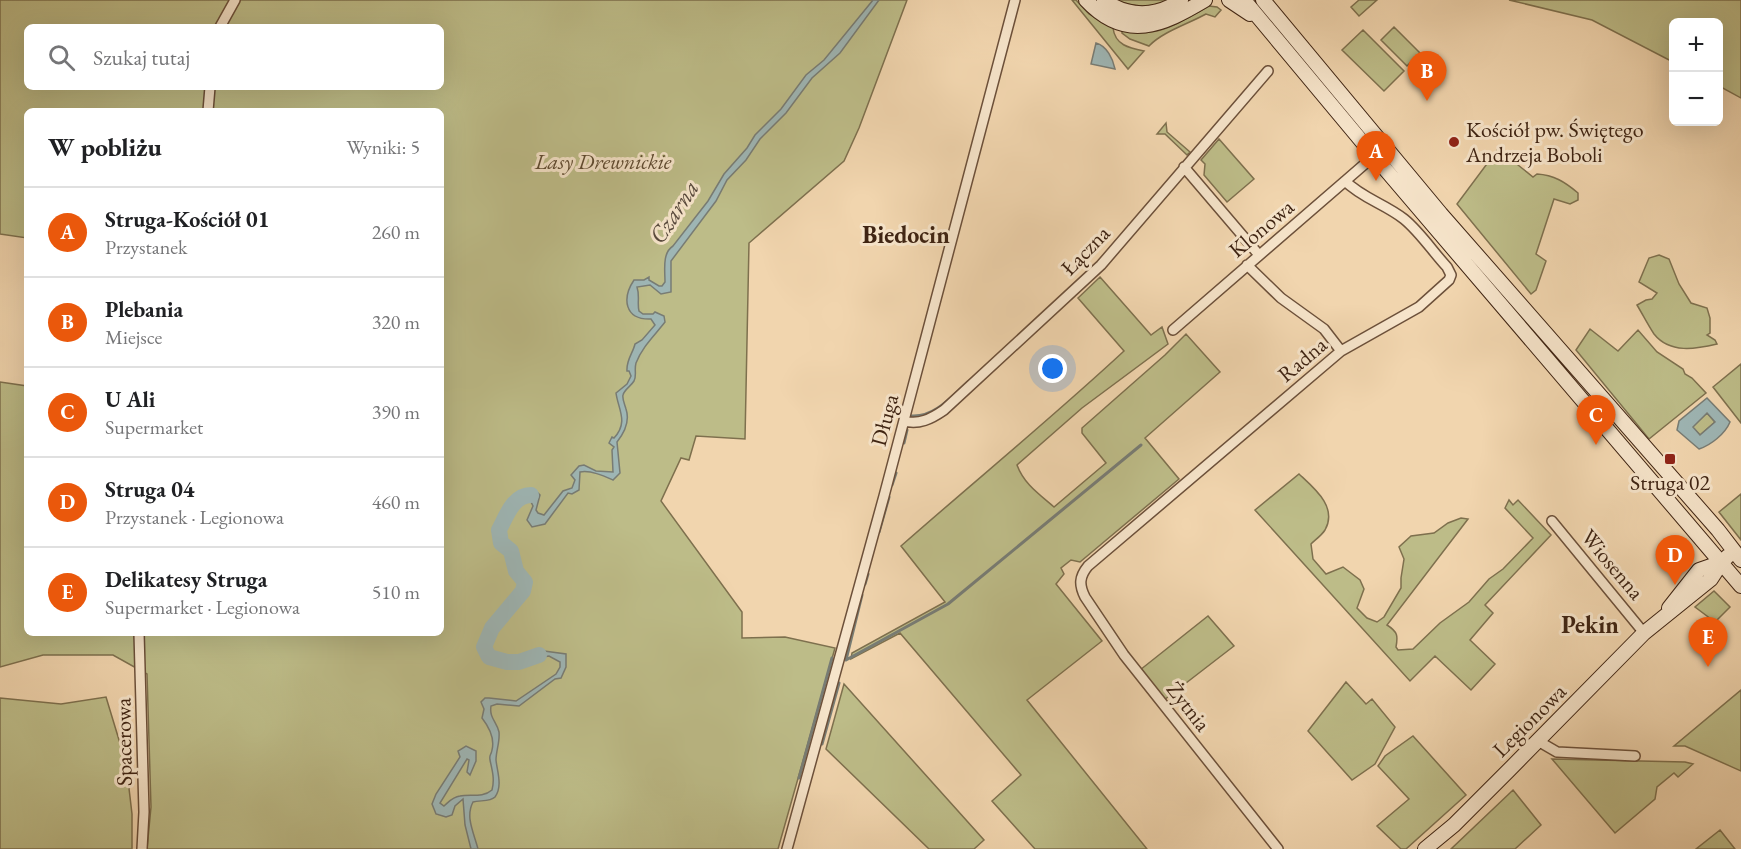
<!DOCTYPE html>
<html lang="pl">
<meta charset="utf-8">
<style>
body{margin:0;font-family:"EB Garamond",serif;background:#f6f6f6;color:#202124}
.controls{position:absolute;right:18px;top:18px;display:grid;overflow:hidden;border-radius:9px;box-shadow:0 6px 24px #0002}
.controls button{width:54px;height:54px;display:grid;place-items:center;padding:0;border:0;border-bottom:2px solid #e0e0e0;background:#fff;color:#202124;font:30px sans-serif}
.you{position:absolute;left:1053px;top:369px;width:21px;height:21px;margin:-15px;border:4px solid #fff;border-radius:50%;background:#1a73e8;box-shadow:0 0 0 9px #1a73e833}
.badge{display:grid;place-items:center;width:39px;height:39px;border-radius:50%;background:#ea580c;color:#fff;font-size:20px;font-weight:700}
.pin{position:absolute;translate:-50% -50px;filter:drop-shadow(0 2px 3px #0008)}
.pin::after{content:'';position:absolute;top:32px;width:21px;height:18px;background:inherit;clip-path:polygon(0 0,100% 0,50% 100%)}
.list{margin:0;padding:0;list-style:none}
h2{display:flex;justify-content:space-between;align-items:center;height:78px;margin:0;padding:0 24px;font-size:26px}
h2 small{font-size:20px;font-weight:400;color:#757577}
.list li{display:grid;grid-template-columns:39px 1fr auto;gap:18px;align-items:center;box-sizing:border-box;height:90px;padding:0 24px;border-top:2px solid #e0e0e0}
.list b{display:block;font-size:22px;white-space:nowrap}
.list p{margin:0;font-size:20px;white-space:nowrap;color:#757577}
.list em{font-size:20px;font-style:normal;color:#757577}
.icon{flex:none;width:33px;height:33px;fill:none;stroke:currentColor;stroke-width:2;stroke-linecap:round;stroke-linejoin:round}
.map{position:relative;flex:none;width:1741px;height:849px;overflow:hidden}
.search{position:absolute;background:#fff;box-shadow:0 6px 24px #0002;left:24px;top:24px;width:420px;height:66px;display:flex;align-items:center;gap:15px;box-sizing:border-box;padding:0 21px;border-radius:9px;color:#757577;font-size:22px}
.panel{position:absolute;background:#fff;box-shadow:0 6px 24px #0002;left:24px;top:108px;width:420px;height:528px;border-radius:9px}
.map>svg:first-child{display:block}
.green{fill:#bdbc88;stroke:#7e704e;stroke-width:1.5;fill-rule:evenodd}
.water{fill:#9eb6b5;stroke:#787c74;stroke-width:1.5;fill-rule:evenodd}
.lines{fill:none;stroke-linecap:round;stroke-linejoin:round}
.stream{stroke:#787c74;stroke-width:3}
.river{stroke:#9eb6b5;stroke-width:16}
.street-casing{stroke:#6c503a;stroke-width:12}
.secondary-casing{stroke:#3f2413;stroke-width:16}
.street{stroke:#f6e4ca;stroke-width:9}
.secondary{stroke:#f6e4ca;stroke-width:14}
.poi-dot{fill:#8f2418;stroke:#f6e4ca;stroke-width:2}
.labels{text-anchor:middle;stroke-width:6;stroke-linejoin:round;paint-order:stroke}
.poi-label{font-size:22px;fill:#3f2413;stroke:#f6e4ca;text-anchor:start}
.park-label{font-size:22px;font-style:italic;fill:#5e4a30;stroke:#f6e4ca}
.street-label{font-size:22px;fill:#3f2413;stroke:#f6e4ca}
.water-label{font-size:24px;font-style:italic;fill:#57483c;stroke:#f6e4ca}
.neighbourhood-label{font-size:24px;font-weight:bold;fill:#3f2413;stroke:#f6e4ca}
</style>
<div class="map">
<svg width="1741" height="849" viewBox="0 0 1741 849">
<rect width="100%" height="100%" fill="#f1d5ae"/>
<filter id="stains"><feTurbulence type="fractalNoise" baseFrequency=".00333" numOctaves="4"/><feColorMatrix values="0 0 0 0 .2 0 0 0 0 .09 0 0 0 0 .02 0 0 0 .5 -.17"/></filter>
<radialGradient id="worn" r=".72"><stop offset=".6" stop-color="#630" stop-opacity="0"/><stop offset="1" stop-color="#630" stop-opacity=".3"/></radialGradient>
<path class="green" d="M 0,0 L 907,0 L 859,128 L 844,161 L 749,243 L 745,439 L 696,436 L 689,460 L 681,458 L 661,501 L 742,612 L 742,638 L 785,637 L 835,648 L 778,849 L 147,849 L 151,807 L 147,674 L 113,655 L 43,655 L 0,667 L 0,382 L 27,386 L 27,633 L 441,633 L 441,111 L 27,111 L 27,238 L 0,234 ZM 27,27 L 441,27 L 441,87 L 27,87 Z
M 1072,0 L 1076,0 L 1089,14 L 1113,28 C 1115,45 1129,48 1144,51 L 1128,69 Z
M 1114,0 L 1170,0 C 1150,9 1135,7 1114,0 Z
M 1359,0 L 1377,0 L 1359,16 L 1351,7 Z
M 1509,0 L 1741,0 L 1741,98 L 1719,86 L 1718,22 L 1674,22 L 1673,62 L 1592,20 Z
M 1209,6 L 1217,7 L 1221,10 L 1215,17 L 1206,14 C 1188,24 1162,32 1149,46 L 1130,39 L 1122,33 L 1122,30 C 1155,40 1181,22 1209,6 Z
M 1394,27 L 1420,53 L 1407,66 L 1381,40 Z
M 1363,30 L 1404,71 L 1384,91 L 1342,50 Z
M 1166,123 L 1167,132 L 1190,152 L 1187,155 L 1165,134 L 1157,134 Z
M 1219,139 L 1254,179 L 1227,202 L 1204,175 L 1205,164 L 1201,160 Z
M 1498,149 L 1533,177 L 1537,174 C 1554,175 1565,182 1578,193 L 1578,200 L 1570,204 L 1554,199 L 1536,254 L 1546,261 L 1536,290 L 1531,294 L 1457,204 Z
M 1659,255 L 1669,259 L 1679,284 L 1691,303 L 1707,308 L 1710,318 L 1710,333 L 1707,335 L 1715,340 L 1717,344 C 1696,349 1670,354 1654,334 C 1648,325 1643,315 1637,305 L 1646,300 L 1652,299 L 1657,293 L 1639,282 L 1649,258 Z
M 1100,277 L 1151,335 L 1162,327 L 1168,344 L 1082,408 L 1017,465 C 1024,484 1039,494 1054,507 L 1106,463 L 1082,433 L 1082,428 L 1165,355 L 1186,334 L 1220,372 L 1145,438 L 1179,479 L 1080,562 L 1071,560 L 1061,568 L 1064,574 L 1056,584 L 1102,641 L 1027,700 L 1147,849 L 1035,849 L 992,801 L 1021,775 L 900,633 L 851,659 L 852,653 L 945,602 L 901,546 C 976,480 1053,417 1124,351 L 1078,298 Z
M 1590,329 L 1618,351 L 1638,330 L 1657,352 L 1683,369 L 1685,374 L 1692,378 L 1706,393 L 1649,439 L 1576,350 Z
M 1741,364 L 1741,423 L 1713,387 Z
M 1707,413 L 1715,422 L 1700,435 L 1692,427 Z
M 1299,474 C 1314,488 1338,507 1325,530 C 1322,535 1315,540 1311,544 L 1313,559 L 1326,574 L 1343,567 L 1360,580 L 1364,589 L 1357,608 L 1367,618 L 1377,622 L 1384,617 L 1401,588 L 1401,578 L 1404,559 L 1399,547 L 1411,536 L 1434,533 L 1448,523 L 1461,518 L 1468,519 L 1387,625 C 1398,632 1398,636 1396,647 L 1398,650 L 1413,649 L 1440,623 L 1469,602 L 1489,579 L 1503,569 L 1533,538 L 1505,508 L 1509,500 L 1513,505 L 1518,500 L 1551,535 L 1485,605 L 1493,613 L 1470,640 L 1495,664 L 1471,690 L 1435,656 L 1410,681 L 1255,510 Z
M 1741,494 L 1741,540 L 1719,512 Z
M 1714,591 L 1730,607 L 1715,622 L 1695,607 Z
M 1208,616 L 1234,646 L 1164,700 L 1140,670 Z
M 1346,682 L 1366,704 L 1372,699 L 1395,727 L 1375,764 L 1352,780 L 1308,731 Z
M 844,684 L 984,840 L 974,849 L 929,849 L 826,749 Z
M 1741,690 L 1741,771 L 1685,746 L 1674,746 Z
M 106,697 L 126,763 L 132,814 L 132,849 L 0,849 L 0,698 L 61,704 Z
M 1413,736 L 1466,795 L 1406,849 L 1401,849 L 1377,826 L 1409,799 L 1378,766 L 1385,756 Z
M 1552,759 L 1685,762 L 1693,764 L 1678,777 L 1674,773 L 1657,787 L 1655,799 L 1615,833 Z
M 1513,790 L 1541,825 L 1515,849 L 1451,849 Z
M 1720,830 L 1735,849 L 1696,849 Z"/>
<path class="water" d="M 873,0 L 879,0 L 840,53 L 812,78 L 786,113 L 760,139 L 746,160 L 727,180 L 716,201 L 671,261 L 671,292 L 661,294 L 650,285 L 637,287 C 640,296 637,303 639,311 L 643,314 L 653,314 L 655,312 L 664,316 L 665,322 C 655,335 642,347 636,363 C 634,370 637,375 634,381 C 631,386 624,390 623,395 C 622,399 625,405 626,409 C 630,421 625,432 617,442 L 620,473 L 613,480 C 604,476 591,470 580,472 L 579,490 L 572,494 L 568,493 L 545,524 L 532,527 L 527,520 L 533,506 L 530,500 L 519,503 L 516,508 L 511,499 L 528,490 L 535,490 L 540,495 L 536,510 L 538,513 L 544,515 L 563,491 L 572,488 L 575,480 L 571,475 L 579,466 L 584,465 L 596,471 L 613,472 L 612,450 L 614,447 L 609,443 L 612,437 L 614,438 C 629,422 618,409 616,393 L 627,384 L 631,376 L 629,371 L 627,371 C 626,360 633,353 635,344 L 642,340 L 655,325 L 651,319 C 624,320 622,298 634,280 L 644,280 L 649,277 L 649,280 L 659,286 L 662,286 L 665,282 C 665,270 662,253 673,246 L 708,201 L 724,174 L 747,148 L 755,135 L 781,109 L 806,75 L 824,60 Z
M 1096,43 C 1107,46 1113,59 1115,69 L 1091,64 Z
M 1707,398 L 1730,422 C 1725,434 1711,445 1699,449 L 1677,430 L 1679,421 ZM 1707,413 L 1715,422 L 1700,435 L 1693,427 Z
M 544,651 L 566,654 L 566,667 L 561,678 L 555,679 L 519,706 L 497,704 L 491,706 C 489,718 497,722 499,732 C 500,742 496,751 496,760 C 497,771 503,786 495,797 C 490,802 480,800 473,802 C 465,817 474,833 478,849 L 471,849 L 465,825 L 463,799 L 455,806 L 452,815 L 446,817 L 436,814 L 432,804 L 436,794 L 460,757 L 458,751 L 466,746 L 476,751 L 476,761 L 470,775 L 467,772 L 469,760 L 467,759 L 440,803 L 444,806 C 449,802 452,797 460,796 C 470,794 483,798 492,790 C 495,779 492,770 490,760 C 489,754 491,756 492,750 C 495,738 489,727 482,718 L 484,709 L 481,702 L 485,698 L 489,698 L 516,701 L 556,674 L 560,667 L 560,662 L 549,656 L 531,659 L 527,664 L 517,664 L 518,659 Z"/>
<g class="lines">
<path class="stream" d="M 911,416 C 935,418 953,395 969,381
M 904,443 L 907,430
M 892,485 L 896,473
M 879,532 L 889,497
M 865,584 L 868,574
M 846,660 L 948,604 L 1141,445
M 846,660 L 862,595
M 822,744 L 839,683
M 799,778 L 832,658"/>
<path class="river" d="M 531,495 C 513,495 506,517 499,530 L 501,543 L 511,551 L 516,571 L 525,582 L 523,591 L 492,628 L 484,647 L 489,657 L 507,662 L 519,662 L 539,655"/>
<g class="street-casing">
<path id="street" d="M 220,27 L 235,0
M 208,111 L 210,87
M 1184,167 L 1259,255
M 1247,265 L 1281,298 L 1324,329 L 1341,351
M 1173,330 L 1374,156
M 904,421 C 919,425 931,419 944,410 L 1101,265 L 1268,71
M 1552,521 L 1644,633
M 139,633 L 144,812 L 142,849
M 1538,741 L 1557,752 L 1635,756
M 787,849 L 884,496 L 1015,0
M 1278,849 L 1124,655 L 1085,597 C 1079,585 1079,577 1088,566 L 1341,351 L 1419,307 L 1449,280 L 1451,275 L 1447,267 C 1433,252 1420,232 1404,219 C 1385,204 1362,198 1345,181"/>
</g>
<g class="secondary-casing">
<path id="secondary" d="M 1086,0 C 1126,43 1163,25 1205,0
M 1104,0 C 1128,18 1157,17 1181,0
M 1229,0 L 1250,14
M 1244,0 L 1374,156 L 1741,586
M 1263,0 L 1441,214 L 1718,530 L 1741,560
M 1669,608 L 1699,570 L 1722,562
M 1425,849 L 1454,825 L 1508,771 L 1644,633 L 1711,579 L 1722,562 L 1728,556"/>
</g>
<use href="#street" class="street"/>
<use href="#secondary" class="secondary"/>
</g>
<g class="poi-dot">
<circle cx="1454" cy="142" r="6"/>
<rect x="1664" y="453" width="12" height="12" rx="3"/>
</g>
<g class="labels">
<g class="poi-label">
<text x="1466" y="137">Kościół pw. Świętego<tspan x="1466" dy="25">Andrzeja Boboli</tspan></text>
<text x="1670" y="490" text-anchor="middle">Struga 02</text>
</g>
<g class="park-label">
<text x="603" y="169">Lasy Drewnickie</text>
</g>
<g class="street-label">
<text transform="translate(1261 228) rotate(-40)" y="8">Klonowa</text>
<text transform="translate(1085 250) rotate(-46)" y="8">Łączna</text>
<text transform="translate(1302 359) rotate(-40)" y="8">Radna</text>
<text transform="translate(884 420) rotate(-75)" y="8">Długa</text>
<text transform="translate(1613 564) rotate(50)" y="8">Wiosenna</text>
<text transform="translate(1189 706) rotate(52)" y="8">Żytnia</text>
<text transform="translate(1529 720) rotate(-45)" y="8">Legionowa</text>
<text transform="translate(123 742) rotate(-91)" y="8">Spacerowa</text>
</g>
<g class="water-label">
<text transform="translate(674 212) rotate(-57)" y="8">Czarna</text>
</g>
<g class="neighbourhood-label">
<text x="906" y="243">Biedocin</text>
<text x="1590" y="633">Pekin</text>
</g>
</g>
<rect width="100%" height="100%" filter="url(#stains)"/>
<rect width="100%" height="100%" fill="url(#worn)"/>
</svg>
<div class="controls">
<button>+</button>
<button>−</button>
</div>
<div class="you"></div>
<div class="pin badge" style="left:1376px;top:181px">A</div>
<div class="pin badge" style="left:1427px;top:101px">B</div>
<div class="pin badge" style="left:1596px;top:445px">C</div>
<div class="pin badge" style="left:1675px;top:585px">D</div>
<div class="pin badge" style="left:1708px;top:667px">E</div>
<div class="search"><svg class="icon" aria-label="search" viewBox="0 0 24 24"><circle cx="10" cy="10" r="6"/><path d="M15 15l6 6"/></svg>Szukaj tutaj</div>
<section class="panel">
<h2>W pobliżu<small>Wyniki: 5</small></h2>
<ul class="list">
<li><span class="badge">A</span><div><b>Struga-Kościół 01</b><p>Przystanek</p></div><em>260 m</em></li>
<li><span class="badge">B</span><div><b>Plebania</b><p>Miejsce</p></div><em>320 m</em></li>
<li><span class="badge">C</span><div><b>U Ali</b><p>Supermarket</p></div><em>390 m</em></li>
<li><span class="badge">D</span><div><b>Struga 04</b><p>Przystanek · Legionowa</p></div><em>460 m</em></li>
<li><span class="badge">E</span><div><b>Delikatesy Struga</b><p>Supermarket · Legionowa</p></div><em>510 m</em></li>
</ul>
</section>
</div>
